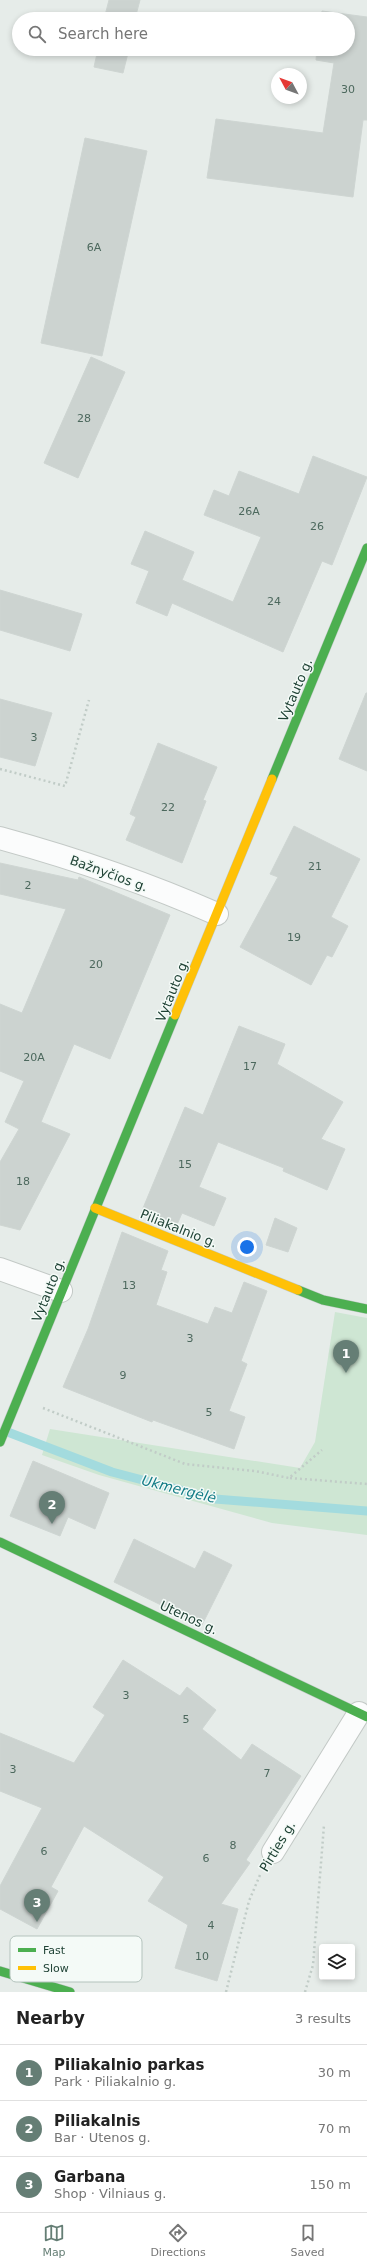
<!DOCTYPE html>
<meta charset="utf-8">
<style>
body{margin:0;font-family:"DejaVu Sans",sans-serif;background:#f6f6f6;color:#222}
.controls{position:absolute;right:12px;bottom:12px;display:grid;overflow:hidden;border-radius:4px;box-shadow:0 2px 6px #0003}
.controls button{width:36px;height:36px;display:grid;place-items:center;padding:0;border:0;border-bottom:1px solid #e0e0e0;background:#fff;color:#222;font:20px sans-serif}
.compass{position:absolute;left:271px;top:68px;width:36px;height:36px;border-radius:50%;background:#fff;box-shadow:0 2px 6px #0003;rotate:311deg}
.you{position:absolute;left:247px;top:1247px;width:14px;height:14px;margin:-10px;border:3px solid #fff;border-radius:50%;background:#1a73e8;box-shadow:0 0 0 6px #1a73e833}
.badge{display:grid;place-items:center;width:26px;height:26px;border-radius:50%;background:#657e75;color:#fff;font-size:13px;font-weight:700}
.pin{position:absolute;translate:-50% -33px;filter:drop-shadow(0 1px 2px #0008)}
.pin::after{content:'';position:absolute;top:21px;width:14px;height:12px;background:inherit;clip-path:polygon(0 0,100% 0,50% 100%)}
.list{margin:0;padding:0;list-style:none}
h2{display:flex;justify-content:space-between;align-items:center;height:52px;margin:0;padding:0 16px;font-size:17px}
h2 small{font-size:13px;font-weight:400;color:#767676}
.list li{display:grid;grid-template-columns:26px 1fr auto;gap:12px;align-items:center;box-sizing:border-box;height:56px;padding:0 16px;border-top:1px solid #e0e0e0}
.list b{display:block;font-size:15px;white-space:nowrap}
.list p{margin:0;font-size:13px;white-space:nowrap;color:#767676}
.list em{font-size:13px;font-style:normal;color:#767676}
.icon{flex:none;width:22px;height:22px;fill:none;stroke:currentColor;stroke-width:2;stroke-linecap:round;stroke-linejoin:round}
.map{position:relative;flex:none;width:367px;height:1992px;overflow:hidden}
.search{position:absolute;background:#fff;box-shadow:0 2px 6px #0003;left:12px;right:12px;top:12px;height:44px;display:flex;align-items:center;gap:10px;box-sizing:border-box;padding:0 14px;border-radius:22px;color:#767676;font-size:15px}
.sheet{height:220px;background:#fff}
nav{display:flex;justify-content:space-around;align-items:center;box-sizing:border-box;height:56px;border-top:1px solid #e0e0e0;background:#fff;font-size:11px;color:#767676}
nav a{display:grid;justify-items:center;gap:2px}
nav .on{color:#657e75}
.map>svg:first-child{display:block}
.green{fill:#cee6d3}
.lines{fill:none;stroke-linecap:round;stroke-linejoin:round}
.stream{stroke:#a3dbde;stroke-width:9}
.building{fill:#ccd3d0;stroke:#ced5d2}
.street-casing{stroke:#c3c9c6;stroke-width:24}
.fast-casing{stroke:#c1cac6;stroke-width:10}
.slow-casing{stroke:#c1cac6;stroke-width:10}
.path{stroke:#c1ccc7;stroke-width:2.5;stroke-dasharray:2 3;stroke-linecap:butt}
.street{stroke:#fbfcfc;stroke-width:22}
.fast{stroke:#4caf50;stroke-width:9}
.slow{stroke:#ffc107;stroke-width:9}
.labels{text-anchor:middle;stroke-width:3;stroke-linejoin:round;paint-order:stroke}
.number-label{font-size:11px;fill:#4c685d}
.street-label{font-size:13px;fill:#204336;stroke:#f4faf7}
.water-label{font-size:14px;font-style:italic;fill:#137c86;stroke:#f4faf7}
.key{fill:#f4faf7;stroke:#b4c3bd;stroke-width:1}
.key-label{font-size:11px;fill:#204336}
</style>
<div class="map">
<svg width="367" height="1992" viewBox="0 0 367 1992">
<rect width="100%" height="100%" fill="#e6ece9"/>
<path class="green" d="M 335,1312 L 367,1318 L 367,1535 L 272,1523 L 99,1475 L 42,1455 L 50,1429 L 300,1468 L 315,1442 Z"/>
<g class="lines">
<path class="stream" d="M 5,1431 L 112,1472 L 215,1499 L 367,1511"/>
</g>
<path class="building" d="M 109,0 L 140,0 L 135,19 L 104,19 Z
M 322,11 L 367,17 L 367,120 L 363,120 L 353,197 L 207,178 L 216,119 L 323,133 L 334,63 L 316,60 L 317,49 L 348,49 L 348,19 L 321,19 Z
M 98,49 L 129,49 L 123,73 L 94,67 Z
M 85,138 L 147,151 L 102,356 L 41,343 Z
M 91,357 L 125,372 L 78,478 L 44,463 Z
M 313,456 L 367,477 L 332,565 L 322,561 L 283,652 L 172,603 L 167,616 L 136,603 L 149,571 L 131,564 L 145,531 L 194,552 L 182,580 L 233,602 L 261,537 L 204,515 L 214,490 L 229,496 L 239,471 L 299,494 Z
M 0,590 L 82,614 L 70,651 L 0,630 Z
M 366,693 L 367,693 L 367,771 L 339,759 Z
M 0,699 L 52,713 L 35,766 L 0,757 Z
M 158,743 L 217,767 L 203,800 L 206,801 L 182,863 L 126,840 L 136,817 L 130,814 Z
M 294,826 L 360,859 L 331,917 L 348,926 L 332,957 L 327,955 L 311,985 L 240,947 L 278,877 L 270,874 Z
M 0,863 L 78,880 L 79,877 L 170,915 L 110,1059 L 74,1044 L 41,1122 L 70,1134 L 20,1230 L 0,1225 L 0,1162 L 19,1129 L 5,1122 L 24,1081 L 0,1071 L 0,1004 L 22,1013 L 66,909 L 0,894 Z
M 239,1026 L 285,1044 L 277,1064 L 343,1102 L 321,1139 L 345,1149 L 327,1190 L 283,1171 L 284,1168 L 218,1142 L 199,1187 L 226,1198 L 214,1226 L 182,1213 L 176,1227 L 141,1213 L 185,1107 L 203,1115 Z
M 275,1218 L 297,1228 L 288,1252 L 266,1245 Z
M 122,1232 L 168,1251 L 161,1270 L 167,1272 L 156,1305 L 208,1324 L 215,1307 L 232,1313 L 244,1282 L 267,1291 L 241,1361 L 247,1364 L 229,1411 L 245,1417 L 234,1449 L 153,1420 L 152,1422 L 63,1387 L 88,1329 Z
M 33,1461 L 109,1493 L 95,1529 L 68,1517 L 60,1536 L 10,1516 Z
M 134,1539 L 195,1569 L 204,1551 L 232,1565 L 202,1625 L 114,1582 Z
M 123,1660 L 180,1696 L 187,1687 L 216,1710 L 202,1729 L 241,1760 L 252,1744 L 301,1776 L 246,1860 L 250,1863 L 221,1904 L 238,1909 L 217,1981 L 175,1968 L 188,1925 L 148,1901 L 164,1877 L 84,1826 L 51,1887 L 58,1891 L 37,1929 L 0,1909 L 0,1886 L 42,1808 L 0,1791 L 0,1733 L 74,1763 L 105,1715 L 93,1707 Z"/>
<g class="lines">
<g class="street-casing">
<path id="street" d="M 0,838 C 73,858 147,883 217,914
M 0,1269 L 61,1291
M 273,1852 L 359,1713"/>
</g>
<g class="fast-casing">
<path id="fast" d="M 272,779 L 367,548
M 298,1290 L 323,1300 L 367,1309
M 0,1442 L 175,1015
M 0,1542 L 367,1717
M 0,1971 L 70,1992"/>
</g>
<g class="slow-casing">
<path id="slow" d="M 175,1015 L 272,779
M 95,1208 L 298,1290"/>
</g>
<path class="path" d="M 0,769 L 65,786 L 89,700
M 43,1408 L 185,1464 L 255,1471 L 289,1478 L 322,1450
M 290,1478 L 367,1484
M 226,1992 L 249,1901 L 260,1875
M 305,1992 L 313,1965 L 324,1825"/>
<use href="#street" class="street"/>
<use href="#fast" class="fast"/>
<use href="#slow" class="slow"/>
</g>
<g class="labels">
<g class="number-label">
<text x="348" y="93">30</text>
<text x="94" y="251">6A</text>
<text x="84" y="422">28</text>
<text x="249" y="515">26A</text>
<text x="317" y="530">26</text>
<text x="274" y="605">24</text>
<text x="34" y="741">3</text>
<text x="168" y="811">22</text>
<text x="315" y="870">21</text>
<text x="28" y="889">2</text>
<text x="294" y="941">19</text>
<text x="96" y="968">20</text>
<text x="34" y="1061">20A</text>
<text x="250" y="1070">17</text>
<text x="185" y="1168">15</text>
<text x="23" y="1185">18</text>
<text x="129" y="1289">13</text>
<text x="190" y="1342">3</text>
<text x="123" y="1379">9</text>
<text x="209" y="1416">5</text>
<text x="126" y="1699">3</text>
<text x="186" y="1723">5</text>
<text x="13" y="1773">3</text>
<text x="267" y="1777">7</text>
<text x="233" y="1849">8</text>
<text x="44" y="1855">6</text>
<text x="206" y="1862">6</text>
<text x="211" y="1929">4</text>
<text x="202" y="1960">10</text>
</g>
<g class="street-label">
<text transform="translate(295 690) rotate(-67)" y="5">Vytauto g.</text>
<text transform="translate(109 873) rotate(20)" y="5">Bažnyčios g.</text>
<text transform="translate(172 990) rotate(-68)" y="5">Vytauto g.</text>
<text transform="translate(179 1228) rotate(22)" y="5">Piliakalnio g.</text>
<text transform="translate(48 1290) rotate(-68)" y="5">Vytauto g.</text>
<text transform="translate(189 1617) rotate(25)" y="5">Utenos g.</text>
<text transform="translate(277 1846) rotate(-59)" y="5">Pirties g.</text>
</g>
<g class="water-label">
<text transform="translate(179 1489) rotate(14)" y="5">Ukmergėlė</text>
</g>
</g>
<rect x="10" y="1936" width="132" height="46" rx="6" class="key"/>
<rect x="18" y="1948" width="18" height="4" fill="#4caf50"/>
<rect x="18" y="1966" width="18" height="4" fill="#ffc107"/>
<g class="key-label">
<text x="43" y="1954">Fast</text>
<text x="43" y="1972">Slow</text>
</g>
</svg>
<div class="controls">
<button><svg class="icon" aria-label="layers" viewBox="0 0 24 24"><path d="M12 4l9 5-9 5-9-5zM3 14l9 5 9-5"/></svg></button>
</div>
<svg class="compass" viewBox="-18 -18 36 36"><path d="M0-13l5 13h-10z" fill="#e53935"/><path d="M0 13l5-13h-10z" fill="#767676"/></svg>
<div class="you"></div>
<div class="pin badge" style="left:346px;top:1373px">1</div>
<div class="pin badge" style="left:52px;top:1524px">2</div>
<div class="pin badge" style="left:37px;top:1922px">3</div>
<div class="search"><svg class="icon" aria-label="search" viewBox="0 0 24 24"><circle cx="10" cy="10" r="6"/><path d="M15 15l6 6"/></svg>Search here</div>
</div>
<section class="sheet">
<h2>Nearby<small>3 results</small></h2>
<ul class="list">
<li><span class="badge">1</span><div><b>Piliakalnio parkas</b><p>Park · Piliakalnio g.</p></div><em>30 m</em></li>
<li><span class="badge">2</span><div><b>Piliakalnis</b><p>Bar · Utenos g.</p></div><em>70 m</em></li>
<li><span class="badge">3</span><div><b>Garbana</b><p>Shop · Vilniaus g.</p></div><em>150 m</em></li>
</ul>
</section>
<nav>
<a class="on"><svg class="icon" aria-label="map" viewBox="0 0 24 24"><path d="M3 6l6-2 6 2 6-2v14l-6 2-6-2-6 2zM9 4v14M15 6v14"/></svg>Map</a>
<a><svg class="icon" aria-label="directions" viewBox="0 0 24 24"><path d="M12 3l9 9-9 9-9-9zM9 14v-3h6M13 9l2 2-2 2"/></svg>Directions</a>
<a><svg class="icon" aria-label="saved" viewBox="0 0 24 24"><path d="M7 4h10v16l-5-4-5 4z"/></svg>Saved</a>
</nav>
